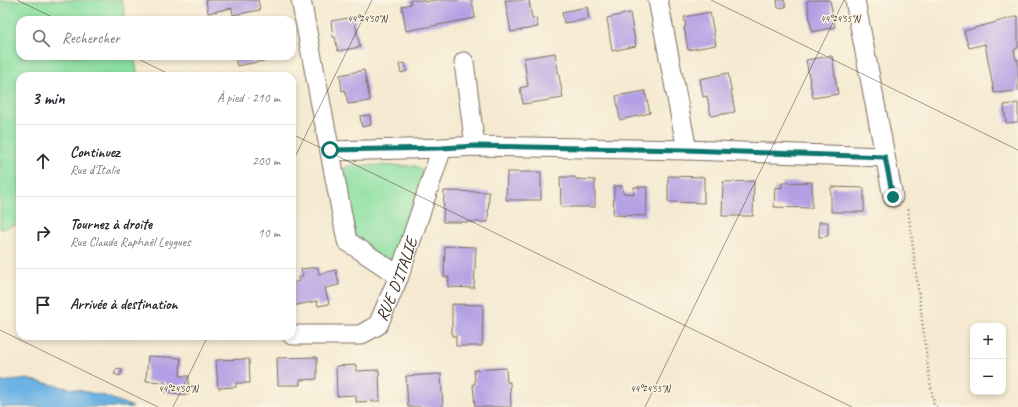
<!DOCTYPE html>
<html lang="fr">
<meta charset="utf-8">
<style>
body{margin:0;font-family:Caveat,sans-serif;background:#f2f2f3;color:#2b2b33}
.controls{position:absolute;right:12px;bottom:12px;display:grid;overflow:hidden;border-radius:8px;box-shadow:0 2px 6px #0003}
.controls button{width:36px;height:36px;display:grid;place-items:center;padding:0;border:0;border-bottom:1px solid #e1e1e2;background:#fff;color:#2b2b33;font:20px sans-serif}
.stop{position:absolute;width:12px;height:12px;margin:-9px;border:3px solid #0f766e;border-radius:50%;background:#fff}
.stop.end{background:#0f766e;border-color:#fff;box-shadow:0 1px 4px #0008}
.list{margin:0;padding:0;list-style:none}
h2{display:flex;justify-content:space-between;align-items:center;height:52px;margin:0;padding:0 16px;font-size:17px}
h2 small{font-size:13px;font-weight:400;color:#7c7c81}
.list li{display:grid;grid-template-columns:26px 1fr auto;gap:12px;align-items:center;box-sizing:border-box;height:72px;padding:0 16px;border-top:1px solid #e1e1e2}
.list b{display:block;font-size:15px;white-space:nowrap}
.list p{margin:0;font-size:13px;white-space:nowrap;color:#7c7c81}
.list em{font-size:13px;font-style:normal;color:#7c7c81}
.icon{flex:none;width:22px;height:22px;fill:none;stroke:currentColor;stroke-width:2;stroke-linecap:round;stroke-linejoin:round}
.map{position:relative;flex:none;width:1018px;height:407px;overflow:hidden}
.search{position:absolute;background:#fff;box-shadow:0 2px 6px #0003;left:16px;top:16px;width:280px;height:44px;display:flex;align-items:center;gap:10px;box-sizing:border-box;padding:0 14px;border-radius:12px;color:#7c7c81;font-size:15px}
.panel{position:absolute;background:#fff;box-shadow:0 2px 6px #0003;left:16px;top:72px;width:280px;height:268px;border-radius:12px}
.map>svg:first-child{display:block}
.green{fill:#8ce0a3;stroke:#648560}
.water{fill:#6cb3e3;stroke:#546e80}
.building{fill:#b29fe4}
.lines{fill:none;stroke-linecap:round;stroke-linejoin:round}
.minor-casing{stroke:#7c6d5d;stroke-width:21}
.path{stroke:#7c6d5d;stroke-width:2.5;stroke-dasharray:1 3;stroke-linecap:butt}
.minor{stroke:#fff;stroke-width:19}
.route{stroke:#0f766e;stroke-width:5}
.ticks{fill:none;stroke:#3b2a1e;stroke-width:1;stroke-opacity:0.45}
.labels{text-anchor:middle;stroke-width:3;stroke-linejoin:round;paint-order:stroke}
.street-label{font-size:17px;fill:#3b2a1e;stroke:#fcf5e5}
.ticks-label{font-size:10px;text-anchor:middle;fill:#3b2a1e;stroke:#fcf5e5;stroke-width:3;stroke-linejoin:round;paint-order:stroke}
</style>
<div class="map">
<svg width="1018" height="407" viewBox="0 0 1018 407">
<rect width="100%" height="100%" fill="#fcf5e5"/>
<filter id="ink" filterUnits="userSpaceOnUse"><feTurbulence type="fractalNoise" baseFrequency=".025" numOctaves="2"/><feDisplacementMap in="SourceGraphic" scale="8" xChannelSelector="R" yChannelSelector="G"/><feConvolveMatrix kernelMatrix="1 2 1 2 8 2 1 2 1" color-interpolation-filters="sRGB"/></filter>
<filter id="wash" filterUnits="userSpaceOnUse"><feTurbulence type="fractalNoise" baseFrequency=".012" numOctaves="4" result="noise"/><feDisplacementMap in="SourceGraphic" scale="16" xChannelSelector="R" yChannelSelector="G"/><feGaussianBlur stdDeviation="0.9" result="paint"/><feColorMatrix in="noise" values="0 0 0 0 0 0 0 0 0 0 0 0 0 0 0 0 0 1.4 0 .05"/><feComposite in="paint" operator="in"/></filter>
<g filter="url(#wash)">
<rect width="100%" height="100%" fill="#f5ead1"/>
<path class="green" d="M 0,0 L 122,0 L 126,20 L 20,20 L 20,56 L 134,56 L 138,76 L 20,76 L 20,224 L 0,229 Z
M 351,165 L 416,166 C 420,168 422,170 423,175 L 398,254 L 391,259 L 386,260 L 357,242 L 341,174 C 343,168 345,167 351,165 Z"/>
<path class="water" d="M 27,379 L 105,396 L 133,407 L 0,407 L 0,382 Z"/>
<g id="blocks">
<path class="building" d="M 206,0 L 258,0 L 260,10 L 233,15 L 232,8 L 208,13 Z
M 410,0 L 424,0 L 425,2 L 436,0 L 472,0 L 475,18 L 406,31 L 402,6 L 411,4 Z
M 505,0 L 529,0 L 532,19 L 536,18 L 538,27 L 511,32 Z
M 777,0 L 784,0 L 786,7 L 778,8 Z
M 811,0 L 830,0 L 835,27 L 812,32 L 807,1 Z
M 587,7 L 589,19 L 564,23 L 562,12 Z
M 710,12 L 716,45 L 688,50 L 684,27 L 686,26 L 684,17 Z
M 630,13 L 636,46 L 612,51 L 607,18 Z
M 1018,16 L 1018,48 L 1014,50 L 1016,60 L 1018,59 L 1018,91 L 994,93 L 985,44 L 969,48 L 964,31 Z
M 354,17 L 360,47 L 338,51 L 335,37 L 333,37 L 331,21 Z
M 555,53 L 563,98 L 523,104 L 520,88 L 528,86 L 524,58 Z
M 235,56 L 267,56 L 268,60 L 237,66 Z
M 832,56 L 838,94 L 813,98 L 806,60 Z
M 405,63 L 407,71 L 401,73 L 399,64 Z
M 364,70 L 370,101 L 348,104 L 345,90 L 342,91 L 340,75 Z
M 728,73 L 735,112 L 711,116 L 707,96 L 703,97 L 700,79 Z
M 645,91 L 650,113 L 620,120 L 616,96 Z
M 1018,103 L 1018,122 L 1006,123 L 1004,105 Z
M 370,115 L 371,125 L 362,127 L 360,116 Z
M 507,172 L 541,172 L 541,200 L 506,200 Z
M 668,176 L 704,177 L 704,203 L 668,202 Z
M 560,177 L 575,177 L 576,179 L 595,180 L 595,207 L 561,207 Z
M 754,181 L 753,216 L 722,216 L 723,182 Z
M 812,182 L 812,208 L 774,207 L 775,187 L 782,188 L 782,183 Z
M 614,186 L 622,186 L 623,193 L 634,194 L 634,187 L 647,187 L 646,216 L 613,215 Z
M 831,187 L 864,188 L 864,212 L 831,212 Z
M 444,191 L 489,192 L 488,222 L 443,222 Z
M 819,222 L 828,222 L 828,236 L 819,237 Z
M 445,246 L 476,247 L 474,288 L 448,287 L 449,277 L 444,277 Z
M 318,267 L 319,274 L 336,270 L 339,285 L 325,288 L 329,304 L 318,306 L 317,301 L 292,306 L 292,283 L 300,281 L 299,277 L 303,276 L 301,269 Z
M 452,304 L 483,305 L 482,346 L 456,346 L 456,336 L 452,336 Z
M 148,356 L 181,358 L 180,376 L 189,376 L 188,395 L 165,392 L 165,382 L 146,381 Z
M 317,357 L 317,379 L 300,380 L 300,385 L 278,385 L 277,358 Z
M 249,359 L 250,383 L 236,383 L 236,387 L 218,388 L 216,360 Z
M 356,365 L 356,371 L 379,370 L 380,401 L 356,402 L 356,395 L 337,396 L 336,366 Z
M 117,368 L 122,370 L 120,376 L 114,374 Z
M 506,368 L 507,382 L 510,382 L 511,407 L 475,407 L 473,384 L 475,384 L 474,370 Z
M 441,374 L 443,407 L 408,407 L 406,376 Z"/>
</g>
</g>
<g filter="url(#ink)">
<use href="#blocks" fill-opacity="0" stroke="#7c6d5d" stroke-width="1"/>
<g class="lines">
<g class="minor-casing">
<g id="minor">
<path d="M 301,0 L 347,241 L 399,276"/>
<path d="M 658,0 L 687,150"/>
<path d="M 855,0 L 893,197"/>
<path d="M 464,62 L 475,146"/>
<path d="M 330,151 L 442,148 L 475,146 L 687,150 L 885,157"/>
<path id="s1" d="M 292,335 L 360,335 L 378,325 L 399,276 L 442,148"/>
</g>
</g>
<path class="path" d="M 908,209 L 929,375 L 934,404 L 937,407"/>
<use href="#minor" class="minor"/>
</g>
</g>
<g class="lines" filter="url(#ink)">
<path class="route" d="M 330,150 L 442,148 L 475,146 L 687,150 L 885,157 L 893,197"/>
</g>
<path class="ticks" d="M 17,0 L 58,20M 711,0 L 1018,150M 132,56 L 173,76M 292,134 L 852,407M 292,163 L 372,0M 0,330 L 158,407M 173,407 L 208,336M 645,407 L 844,0"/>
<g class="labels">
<g class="street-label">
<text dy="6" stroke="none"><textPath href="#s1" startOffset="138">RUE D'ITALIE</textPath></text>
</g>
</g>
<g class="ticks-label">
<text x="367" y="22">44°24'50"N</text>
<text x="840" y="22">44°24'55"N</text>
<text x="178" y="392">44°24'50"N</text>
<text x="650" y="392">44°24'55"N</text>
</g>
</svg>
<div class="controls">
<button>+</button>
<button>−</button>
</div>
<div class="stop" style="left:330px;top:150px"></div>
<div class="stop end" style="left:893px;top:197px"></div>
<div class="search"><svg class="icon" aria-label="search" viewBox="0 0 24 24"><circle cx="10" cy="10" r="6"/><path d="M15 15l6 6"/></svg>Rechercher</div>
<section class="panel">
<h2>3 min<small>À pied · 210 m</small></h2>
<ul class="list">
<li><svg class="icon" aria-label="ahead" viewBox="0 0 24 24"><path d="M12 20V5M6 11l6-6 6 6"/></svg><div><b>Continuez</b><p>Rue d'Italie</p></div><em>200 m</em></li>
<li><svg class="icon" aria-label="right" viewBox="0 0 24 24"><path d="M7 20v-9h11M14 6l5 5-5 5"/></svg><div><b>Tournez à droite</b><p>Rue Claude Raphaël Leygues</p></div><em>10 m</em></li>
<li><svg class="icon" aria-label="arrive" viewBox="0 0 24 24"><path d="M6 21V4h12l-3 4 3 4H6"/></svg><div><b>Arrivée à destination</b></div></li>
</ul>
</section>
</div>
